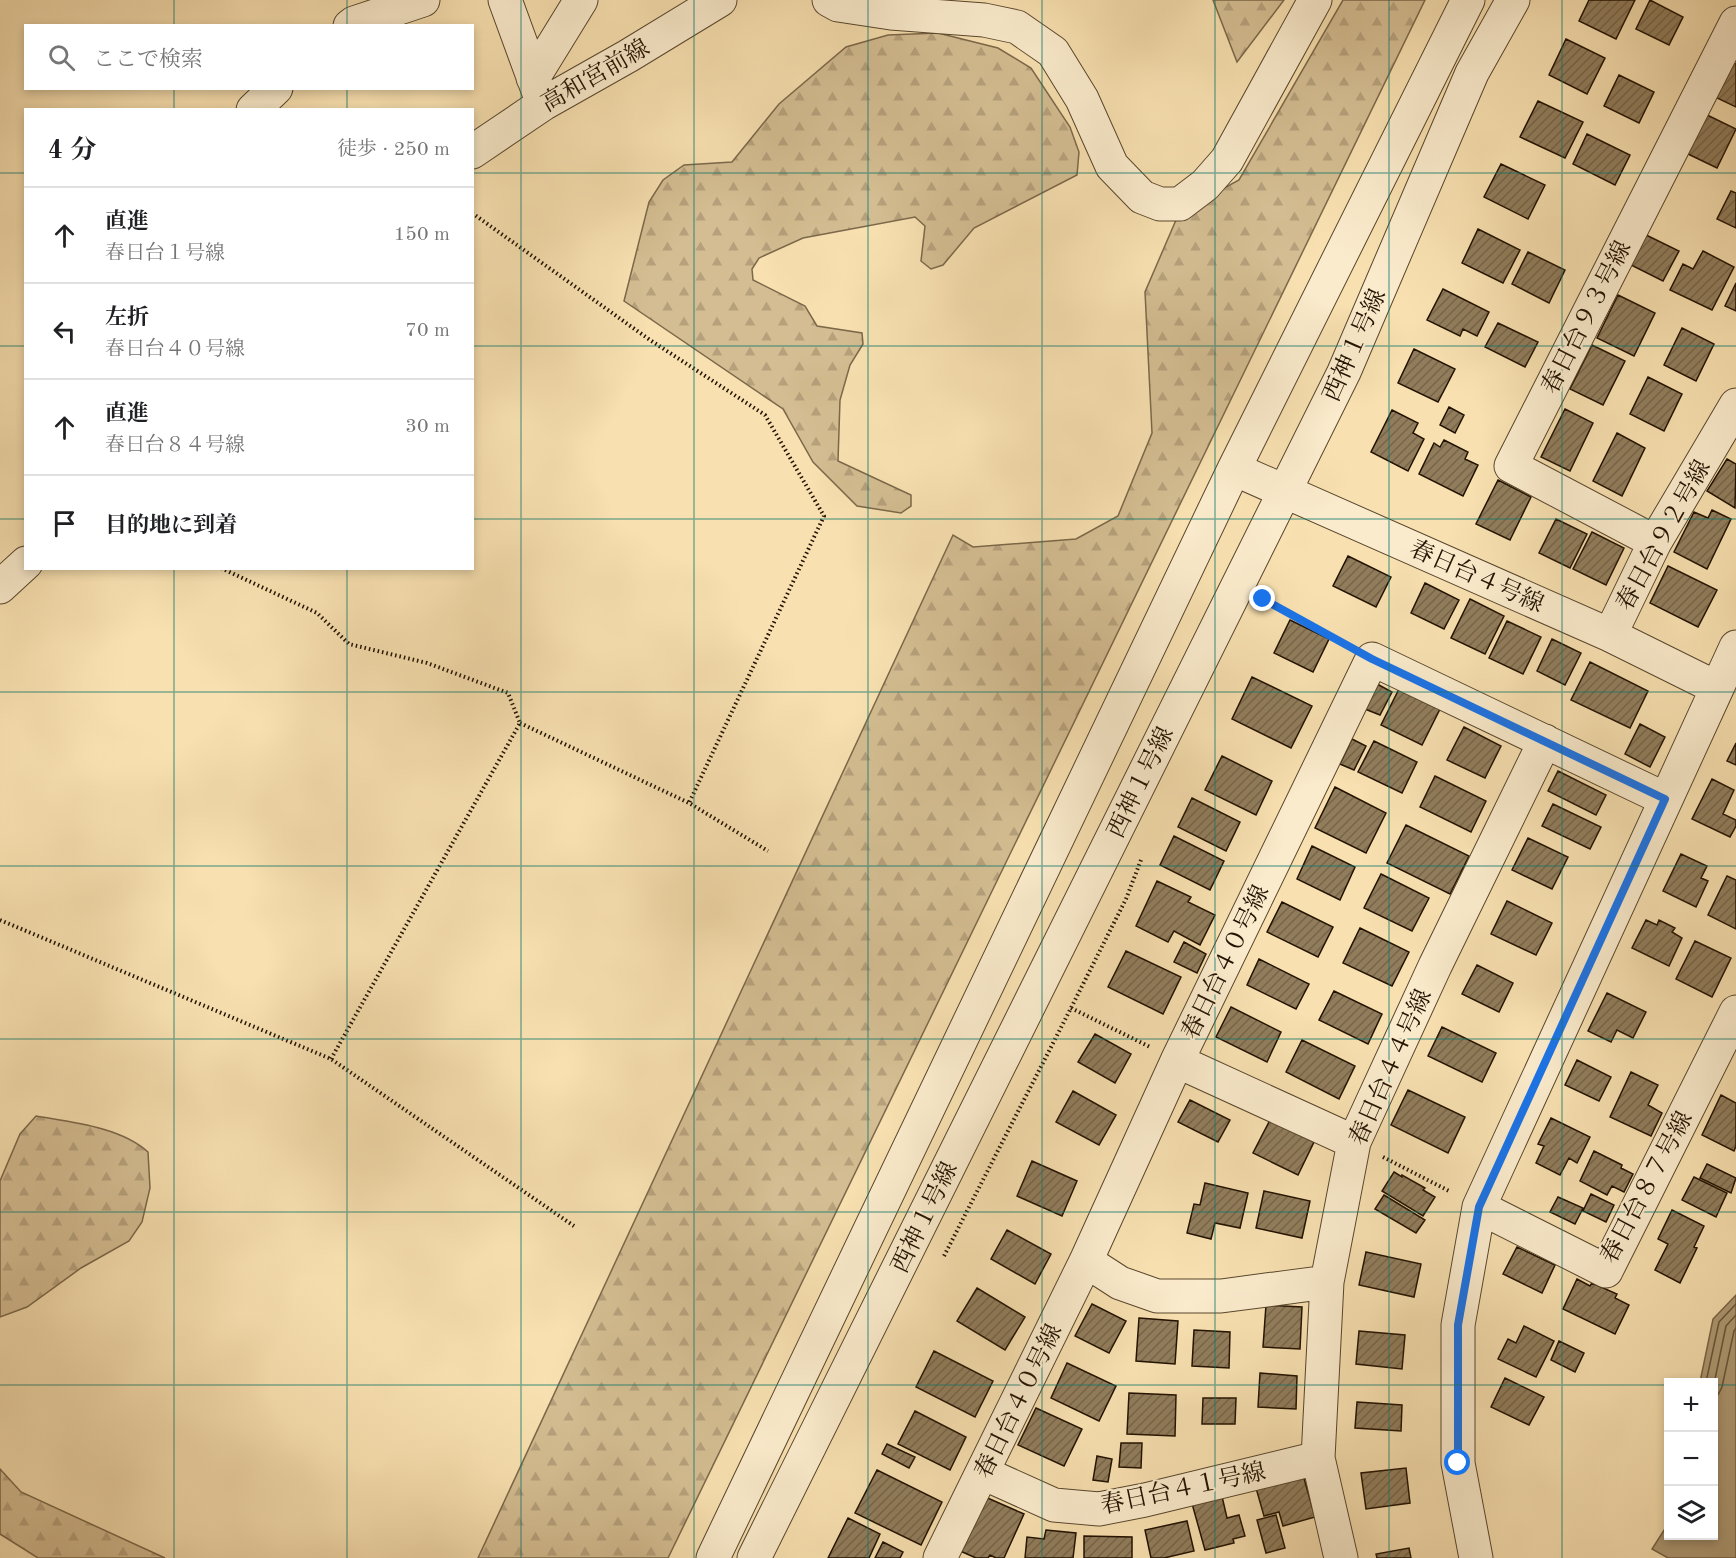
<!DOCTYPE html>
<html lang="ja">
<meta charset="utf-8">
<style>
body{margin:0;font-family:"Old Standard TT","Noto Serif JP",serif;background:#f6f6f6;color:#202124}
.controls{position:absolute;right:18px;bottom:18px;display:grid;overflow:hidden;border-radius:0px;box-shadow:0 3px 9px #0003}
.controls button{width:54px;height:54px;display:grid;place-items:center;padding:0;border:0;border-bottom:2px solid #e0e0e0;background:#fff;color:#202124;font:30px sans-serif}
.stop{position:absolute;width:18px;height:18px;margin:-14px;border:4px solid #1a73e8;border-radius:50%;background:#fff}
.stop.end{background:#1a73e8;border-color:#fff;box-shadow:0 2px 6px #0008}
.list{margin:0;padding:0;list-style:none}
h2{display:flex;justify-content:space-between;align-items:center;height:78px;margin:0;padding:0 24px;font-size:26px}
h2 small{font-size:20px;font-weight:400;color:#757577}
.list li{display:grid;grid-template-columns:39px 1fr auto;gap:18px;align-items:center;box-sizing:border-box;height:96px;padding:0 24px;border-top:2px solid #e0e0e0}
.list b{display:block;font-size:22px;white-space:nowrap}
.list p{margin:0;font-size:20px;white-space:nowrap;color:#757577}
.list em{font-size:20px;font-style:normal;color:#757577}
.icon{flex:none;width:33px;height:33px;fill:none;stroke:currentColor;stroke-width:2;stroke-linecap:round;stroke-linejoin:round}
.map{position:relative;flex:none;width:1736px;height:1558px;overflow:hidden}
.search{position:absolute;background:#fff;box-shadow:0 3px 9px #0003;left:24px;top:24px;width:450px;height:66px;display:flex;align-items:center;gap:15px;box-sizing:border-box;padding:0 21px;border-radius:0px;color:#757577;font-size:22px}
.panel{position:absolute;background:#fff;box-shadow:0 3px 9px #0003;left:24px;top:108px;width:450px;height:462px;border-radius:0px}
.map>svg:first-child{display:block}
.forest{fill:url(#forest-firs);stroke:#7b684a;stroke-width:1.5}
.water{fill:#af9a74;stroke:#776446;stroke-width:1.5}
.lines{fill:none;stroke-linecap:round;stroke-linejoin:round}
.shore{stroke:#68563a;stroke-width:1.5}
.building{fill:url(#building-hatch);stroke:#221201;stroke-width:1.5}
.minor-casing{stroke:#58462d;stroke-width:35}
.path{stroke:#221201;stroke-width:4;stroke-dasharray:1.5 3;stroke-linecap:butt}
.minor{stroke:#faebcc;stroke-width:33}
.route{stroke:#1a73e8;stroke-width:8}
.grid{fill:none;stroke:#0f766e;stroke-width:1.5;stroke-opacity:0.55}
.labels{text-anchor:middle;stroke-width:4.5;stroke-linejoin:round;paint-order:stroke}
.street-label{font-size:24px;fill:#221201;stroke:#faebcc}
</style>
<div class="map">
<svg width="1736" height="1558" viewBox="0 0 1736 1558">
<defs>
<pattern id="forest-firs" width="22" height="20" patternUnits="userSpaceOnUse" patternTransform="scale(1.5)"><rect width="22" height="20" fill="#d4bd92"/><path d="M5 1l3.5 6h-7zM16 11l3.5 6h-7z" fill="#b6a17c"/></pattern>
<pattern id="building-hatch" width="6" height="6" patternUnits="userSpaceOnUse" patternTransform="scale(1.5)"><rect width="6" height="6" fill="#917d5c"/><path d="M-1 1l2-2M0 6l6-6M5 7l2-2" fill="none" stroke="#76654a"/></pattern>
</defs>
<rect width="100%" height="100%" fill="#f8e0b0"/>
<filter id="stains"><feTurbulence type="fractalNoise" baseFrequency=".00333" numOctaves="4"/><feColorMatrix values="0 0 0 0 .2 0 0 0 0 .09 0 0 0 0 .02 0 0 0 .5 -.17"/></filter>
<radialGradient id="worn" r=".72"><stop offset=".6" stop-color="#630" stop-opacity="0"/><stop offset="1" stop-color="#630" stop-opacity=".3"/></radialGradient>
<path class="forest" d="M 1213,0 L 1284,0 L 1237,62 Z
M 1343,0 L 1425,0 L 668,1558 L 478,1558 L 953,535 L 973,547 L 1076,539 L 1118,516 L 1152,433 L 1145,292 L 1179,213 L 1239,180 Z
M 938,33 L 998,48 L 1031,68 L 1070,127 L 1079,152 L 1077,175 L 974,228 L 943,265 L 931,269 L 921,261 L 925,226 L 915,217 L 803,238 L 759,258 L 752,269 L 753,280 L 805,306 L 817,326 L 862,333 L 863,344 L 850,365 L 840,400 L 838,461 L 911,495 L 911,506 L 901,513 L 857,506 L 813,462 L 783,409 L 624,301 L 649,202 L 663,180 L 684,165 L 732,162 L 779,104 L 846,47 L 888,35 Z
M 36,1116 C 71,1122 121,1127 148,1152 L 150,1188 L 142,1222 L 129,1241 L 81,1268 L 27,1307 L 0,1317 L 0,1181 L 20,1134 Z
M 0,1469 L 21,1492 L 165,1558 L 38,1558 L 0,1534 Z"/>
<path class="water" d="M 1736,1295 L 1736,1558 L 1668,1558 L 1652,1549 L 1668,1524 L 1668,1536 L 1714,1536 L 1714,1382 L 1700,1382 L 1713,1319 Z"/>
<g class="lines">
<path class="shore" d="M 1706,1382 L 1719,1322 L 1736,1304
M 1714,1384 L 1726,1326 L 1736,1315
M 1714,1400 L 1719,1393 L 1722,1387 L 1734,1331 L 1736,1328"/>
</g>
<path class="building" d="M 1589,0 L 1635,0 L 1616,39 L 1579,21 Z
M 1650,0 L 1683,17 L 1669,45 L 1636,29 Z
M 1566,39 L 1605,58 L 1587,94 L 1549,75 Z
M 1732,62 L 1736,64 L 1736,107 L 1715,97 Z
M 1619,75 L 1654,92 L 1639,123 L 1604,106 Z
M 1538,101 L 1583,122 L 1565,158 L 1520,137 Z
M 1699,111 L 1736,129 L 1717,168 L 1684,152 Z
M 1587,134 L 1630,155 L 1615,185 L 1573,164 Z
M 1501,164 L 1545,185 L 1528,219 L 1484,197 Z
M 1731,191 L 1736,193 L 1736,228 L 1717,219 Z
M 1478,229 L 1520,250 L 1503,283 L 1462,263 Z
M 1640,232 L 1679,251 L 1663,281 L 1625,262 Z
M 1703,251 L 1734,267 L 1712,310 L 1670,290 L 1683,264 L 1693,269 Z
M 1528,252 L 1565,270 L 1549,303 L 1512,284 Z
M 1736,283 L 1736,311 L 1725,306 Z
M 1443,289 L 1489,312 L 1477,336 L 1463,329 L 1460,336 L 1427,320 Z
M 1618,295 L 1655,313 L 1634,356 L 1597,338 Z
M 1498,323 L 1538,342 L 1525,367 L 1485,347 Z
M 1682,328 L 1714,344 L 1696,381 L 1664,365 Z
M 1592,345 L 1625,361 L 1603,405 L 1570,389 Z
M 1414,349 L 1455,369 L 1438,402 L 1398,383 Z
M 1648,377 L 1682,394 L 1664,431 L 1630,414 Z
M 1449,407 L 1464,415 L 1455,433 L 1440,425 Z
M 1565,409 L 1593,423 L 1570,471 L 1541,457 Z
M 1392,410 L 1418,423 L 1413,433 L 1424,439 L 1408,471 L 1371,452 Z
M 1617,433 L 1645,448 L 1622,496 L 1593,481 Z
M 1444,440 L 1468,452 L 1465,459 L 1478,465 L 1463,496 L 1419,474 L 1434,443 L 1440,447 Z
M 1727,459 L 1736,464 L 1735,508 L 1707,491 Z
M 1498,480 L 1531,497 L 1510,540 L 1476,524 Z
M 1712,510 L 1731,519 L 1707,569 L 1674,552 L 1694,512 L 1708,518 Z
M 1556,519 L 1587,534 L 1570,568 L 1539,553 Z
M 1592,532 L 1624,548 L 1606,585 L 1573,569 Z
M 1348,556 L 1391,577 L 1376,607 L 1333,586 Z
M 1668,566 L 1717,590 L 1698,627 L 1650,603 Z
M 1425,583 L 1459,600 L 1444,629 L 1411,613 Z
M 1470,599 L 1504,616 L 1485,654 L 1451,638 Z
M 1290,620 L 1329,639 L 1313,672 L 1274,653 Z
M 1507,621 L 1541,637 L 1523,674 L 1489,658 Z
M 1552,639 L 1581,653 L 1565,685 L 1537,671 Z
M 1590,662 L 1648,691 L 1630,728 L 1571,700 Z
M 1252,677 L 1312,706 L 1291,748 L 1232,719 Z
M 1402,683 L 1443,703 L 1422,745 L 1381,725 Z
M 1377,684 L 1392,692 L 1380,715 L 1365,709 Z
M 1640,724 L 1665,737 L 1650,767 L 1625,754 Z
M 1464,727 L 1501,746 L 1485,778 L 1447,760 Z
M 1352,739 L 1366,746 L 1354,770 L 1340,764 Z
M 1374,741 L 1417,762 L 1402,793 L 1358,772 Z
M 1736,743 L 1736,765 L 1727,761 Z
M 1222,756 L 1272,781 L 1256,815 L 1205,790 Z
M 1558,771 L 1606,795 L 1596,815 L 1548,791 Z
M 1435,776 L 1486,801 L 1471,832 L 1420,807 Z
M 1712,779 L 1734,790 L 1723,814 L 1736,820 L 1736,826 L 1730,837 L 1692,819 Z
M 1335,787 L 1386,813 L 1366,853 L 1315,828 Z
M 1192,798 L 1240,822 L 1226,851 L 1178,827 Z
M 1553,804 L 1601,827 L 1590,849 L 1542,826 Z
M 1406,825 L 1469,856 L 1450,894 L 1387,863 Z
M 1174,836 L 1224,861 L 1210,890 L 1160,865 Z
M 1528,838 L 1568,857 L 1552,889 L 1512,870 Z
M 1312,846 L 1355,867 L 1340,900 L 1297,879 Z
M 1681,854 L 1707,866 L 1701,878 L 1708,881 L 1696,907 L 1663,891 Z
M 1381,874 L 1429,898 L 1412,931 L 1364,908 Z
M 1727,876 L 1736,880 L 1736,929 L 1708,915 Z
M 1157,881 L 1191,897 L 1188,902 L 1215,915 L 1200,945 L 1174,931 L 1168,942 L 1136,926 Z
M 1507,901 L 1552,923 L 1536,955 L 1491,934 Z
M 1282,902 L 1333,927 L 1318,957 L 1267,932 Z
M 1646,920 L 1657,925 L 1659,920 L 1675,928 L 1672,932 L 1682,938 L 1669,966 L 1632,948 Z
M 1360,928 L 1409,952 L 1392,986 L 1343,963 Z
M 1695,941 L 1731,958 L 1712,997 L 1676,979 Z
M 1184,942 L 1206,954 L 1197,973 L 1174,962 Z
M 1126,951 L 1181,977 L 1163,1014 L 1108,987 Z
M 1259,959 L 1309,984 L 1296,1009 L 1247,985 Z
M 1477,965 L 1513,983 L 1499,1012 L 1462,994 Z
M 1334,991 L 1382,1014 L 1368,1044 L 1319,1020 Z
M 1607,993 L 1646,1012 L 1633,1038 L 1617,1030 L 1611,1042 L 1588,1031 Z
M 1231,1007 L 1281,1032 L 1267,1062 L 1216,1037 Z
M 1442,1027 L 1496,1053 L 1482,1082 L 1428,1056 Z
M 1095,1034 L 1131,1054 L 1115,1083 L 1078,1062 Z
M 1302,1040 L 1355,1066 L 1339,1099 L 1286,1072 Z
M 1577,1060 L 1611,1077 L 1599,1101 L 1565,1085 Z
M 1631,1072 L 1658,1085 L 1648,1105 L 1662,1113 L 1651,1136 L 1610,1117 Z
M 1408,1090 L 1465,1117 L 1448,1153 L 1391,1125 Z
M 1073,1091 L 1116,1115 L 1099,1145 L 1056,1122 Z
M 1721,1095 L 1736,1103 L 1736,1146 L 1734,1151 L 1702,1135 Z
M 1190,1100 L 1230,1120 L 1218,1142 L 1178,1122 Z
M 1551,1118 L 1590,1137 L 1577,1163 L 1569,1158 L 1560,1175 L 1536,1163 L 1544,1146 L 1538,1144 Z
M 1270,1120 L 1314,1142 L 1298,1175 L 1253,1153 Z
M 1594,1151 L 1622,1165 L 1621,1168 L 1633,1174 L 1624,1192 L 1612,1186 L 1607,1195 L 1580,1181 Z
M 1032,1161 L 1077,1181 L 1062,1216 L 1017,1196 Z
M 1707,1164 L 1736,1178 L 1731,1193 L 1700,1178 Z
M 1394,1172 L 1402,1177 L 1402,1175 L 1425,1188 L 1423,1190 L 1435,1197 L 1423,1216 L 1382,1191 Z
M 1694,1177 L 1727,1193 L 1716,1217 L 1682,1200 Z
M 1205,1183 L 1248,1193 L 1240,1228 L 1215,1223 L 1211,1239 L 1187,1233 L 1194,1204 L 1200,1205 Z
M 1264,1191 L 1310,1201 L 1302,1238 L 1256,1228 Z
M 1591,1194 L 1614,1205 L 1606,1222 L 1583,1211 Z
M 1384,1195 L 1425,1220 L 1416,1233 L 1375,1209 Z
M 1558,1197 L 1583,1208 L 1575,1224 L 1550,1212 Z
M 1672,1210 L 1704,1226 L 1694,1247 L 1697,1248 L 1680,1283 L 1655,1270 L 1668,1244 L 1658,1239 Z
M 1007,1230 L 1051,1254 L 1035,1284 L 991,1259 Z
M 1517,1247 L 1555,1265 L 1542,1293 L 1503,1274 Z
M 1366,1252 L 1421,1264 L 1414,1297 L 1359,1285 Z
M 1577,1279 L 1590,1286 L 1592,1283 L 1617,1294 L 1615,1298 L 1629,1305 L 1615,1334 L 1563,1309 Z
M 977,1288 L 1025,1317 L 1005,1350 L 957,1321 Z
M 1092,1304 L 1126,1321 L 1109,1353 L 1075,1336 Z
M 1266,1305 L 1302,1307 L 1300,1349 L 1263,1347 Z
M 1139,1318 L 1178,1321 L 1175,1364 L 1136,1361 Z
M 1524,1326 L 1554,1341 L 1536,1377 L 1498,1359 L 1508,1339 L 1516,1343 Z
M 1194,1330 L 1230,1332 L 1229,1368 L 1192,1366 Z
M 1359,1331 L 1405,1335 L 1402,1369 L 1356,1364 Z
M 1559,1341 L 1584,1353 L 1575,1372 L 1551,1360 Z
M 934,1351 L 993,1381 L 975,1417 L 916,1387 Z
M 1067,1363 L 1116,1386 L 1099,1421 L 1051,1398 Z
M 1260,1373 L 1297,1376 L 1296,1409 L 1258,1407 Z
M 1505,1378 L 1544,1397 L 1529,1425 L 1491,1407 Z
M 1129,1393 L 1176,1395 L 1175,1436 L 1127,1434 Z
M 1203,1398 L 1236,1398 L 1235,1424 L 1202,1424 Z
M 1357,1402 L 1402,1405 L 1401,1431 L 1355,1428 Z
M 1036,1408 L 1082,1429 L 1064,1466 L 1018,1445 Z
M 915,1411 L 966,1437 L 950,1470 L 898,1444 Z
M 1121,1443 L 1142,1443 L 1141,1468 L 1119,1467 Z
M 887,1444 L 915,1457 L 909,1468 L 882,1454 Z
M 1097,1456 L 1112,1459 L 1108,1482 L 1093,1480 Z
M 1406,1468 L 1410,1503 L 1366,1509 L 1361,1473 Z
M 877,1470 L 942,1502 L 921,1545 L 855,1513 Z
M 1303,1475 L 1315,1517 L 1283,1526 L 1279,1512 L 1264,1516 L 1256,1488 Z
M 1221,1492 L 1227,1518 L 1239,1515 L 1245,1536 L 1233,1539 L 1234,1543 L 1205,1550 L 1191,1500 Z
M 983,1496 L 1024,1514 L 1004,1558 L 996,1558 L 990,1555 L 988,1558 L 976,1558 L 958,1550 Z
M 1276,1515 L 1285,1548 L 1266,1553 L 1257,1520 Z
M 848,1518 L 880,1534 L 869,1558 L 828,1558 Z
M 1187,1521 L 1194,1551 L 1164,1558 L 1151,1558 L 1145,1530 Z
M 1046,1530 L 1076,1533 L 1073,1558 L 1025,1558 L 1027,1537 L 1044,1539 Z
M 1084,1536 L 1132,1537 L 1132,1558 L 1084,1558 Z
M 883,1542 L 903,1552 L 900,1558 L 875,1558 Z
M 1409,1548 L 1411,1558 L 1377,1558 L 1376,1554 Z"/>
<g class="lines">
<g class="minor-casing">
<path id="minor" d="M 505,0 L 543,104
M 829,0 L 838,5 L 891,13 L 984,20 L 1017,27 L 1053,52 L 1082,99 L 1112,166 L 1142,197 L 1160,204 L 1180,204 L 1205,185 L 1227,160 L 1315,0
M 350,26 L 354,23 L 423,0
M 533,78 L 581,0
M 253,110 L 276,88
M 472,152 L 543,104 L 628,56 L 720,0
M 1234,469 L 1610,635 L 1717,688
M 1655,542 L 1511,466 L 1736,23
M 0,587 L 26,563
M 1610,635 L 1655,542 L 1736,405
M 1177,1061 L 1354,1142
M 1479,1207 L 1606,1271 L 1736,1012
M 1086,1261 L 1120,1283 L 1157,1296 L 1221,1296 L 1327,1282
M 983,1473 L 1054,1505 L 1099,1509 L 1145,1500 L 1318,1458
M 713,1558 L 1234,469 L 1468,0
M 754,1558 L 1344,372 L 1472,73 L 1513,0
M 940,1558 L 1086,1261 L 1177,1061 L 1372,659 L 1665,799
M 1341,1558 L 1318,1458 L 1327,1282 L 1354,1142 L 1435,966 L 1545,741
M 1476,1558 L 1458,1463 L 1458,1325 L 1479,1207 L 1736,647"/>
</g>
<path class="path" d="M 472,213 L 650,340 L 765,415 L 824,516 L 689,803
M 221,568 L 317,613 L 349,644 L 427,663 L 508,693 L 520,723 L 331,1059
M 1265,600 L 1345,644
M 520,723 L 689,803 L 768,851
M 0,920 L 331,1059 L 574,1226
M 1071,1008 L 1150,1047
M 1383,1157 L 1451,1192
M 944,1256 L 1071,1008 L 1126,899 L 1141,860"/>
<use href="#minor" class="minor"/>
</g>
<g class="lines">
<path class="route" d="M 1263,599 L 1372,659 L 1665,799 L 1479,1207 L 1458,1325 L 1458,1463"/>
</g>
<path class="grid" d="M 174,0 L 174,26M 347,0 L 347,26M 521,0 L 521,1558M 694,0 L 694,1558M 868,0 L 868,1558M 1042,0 L 1042,1558M 1215,0 L 1215,1558M 1389,0 L 1389,1558M 1562,0 L 1562,1558M 174,88 L 174,110M 347,88 L 347,110M 0,173 L 26,173M 472,173 L 1736,173M 0,346 L 26,346M 472,346 L 1736,346M 0,519 L 26,519M 472,519 L 1736,519M 174,568 L 174,1558M 347,568 L 347,1558M 0,692 L 1736,692M 0,866 L 1736,866M 0,1039 L 1736,1039M 0,1212 L 1736,1212M 0,1385 L 1668,1385M 1714,1385 L 1736,1385"/>
<g class="labels">
<g class="street-label">
<text transform="translate(595 75) rotate(-30)" y="8">高和宮前線</text>
<text transform="translate(1586 317) rotate(-63)" y="8">春日台９３号線</text>
<text transform="translate(1354 345) rotate(-66)" y="8">西神１号線</text>
<text transform="translate(1663 535) rotate(-61)" y="8">春日台９２号線</text>
<text transform="translate(1477 576) rotate(24)" y="8">春日台４号線</text>
<text transform="translate(1140 782) rotate(-64)" y="8">西神１号線</text>
<text transform="translate(1225 962) rotate(-64)" y="8">春日台４０号線</text>
<text transform="translate(1390 1067) rotate(-66)" y="8">春日台４４号線</text>
<text transform="translate(1646 1187) rotate(-62)" y="8">春日台８７号線</text>
<text transform="translate(924 1217) rotate(-64)" y="8">西神１号線</text>
<text transform="translate(1018 1401) rotate(-64)" y="8">春日台４０号線</text>
<text transform="translate(1183 1488) rotate(-12)" y="8">春日台４１号線</text>
</g>
</g>
<rect width="100%" height="100%" filter="url(#stains)"/>
<rect width="100%" height="100%" fill="url(#worn)"/>
</svg>
<div class="controls">
<button>+</button>
<button>−</button>
<button><svg class="icon" aria-label="layers" viewBox="0 0 24 24"><path d="M12 4l9 5-9 5-9-5zM3 14l9 5 9-5"/></svg></button>
</div>
<div class="stop" style="left:1458px;top:1463px"></div>
<div class="stop end" style="left:1263px;top:599px"></div>
<div class="search"><svg class="icon" aria-label="search" viewBox="0 0 24 24"><circle cx="10" cy="10" r="6"/><path d="M15 15l6 6"/></svg>ここで検索</div>
<section class="panel">
<h2>4 分<small>徒歩 · 250 m</small></h2>
<ul class="list">
<li><svg class="icon" aria-label="ahead" viewBox="0 0 24 24"><path d="M12 20V5M6 11l6-6 6 6"/></svg><div><b>直進</b><p>春日台１号線</p></div><em>150 m</em></li>
<li><svg class="icon" aria-label="left" viewBox="0 0 24 24"><path d="M17 20v-9H6M10 6l-5 5 5 5"/></svg><div><b>左折</b><p>春日台４０号線</p></div><em>70 m</em></li>
<li><svg class="icon" aria-label="ahead" viewBox="0 0 24 24"><path d="M12 20V5M6 11l6-6 6 6"/></svg><div><b>直進</b><p>春日台８４号線</p></div><em>30 m</em></li>
<li><svg class="icon" aria-label="arrive" viewBox="0 0 24 24"><path d="M6 21V4h12l-3 4 3 4H6"/></svg><div><b>目的地に到着</b></div></li>
</ul>
</section>
</div>
